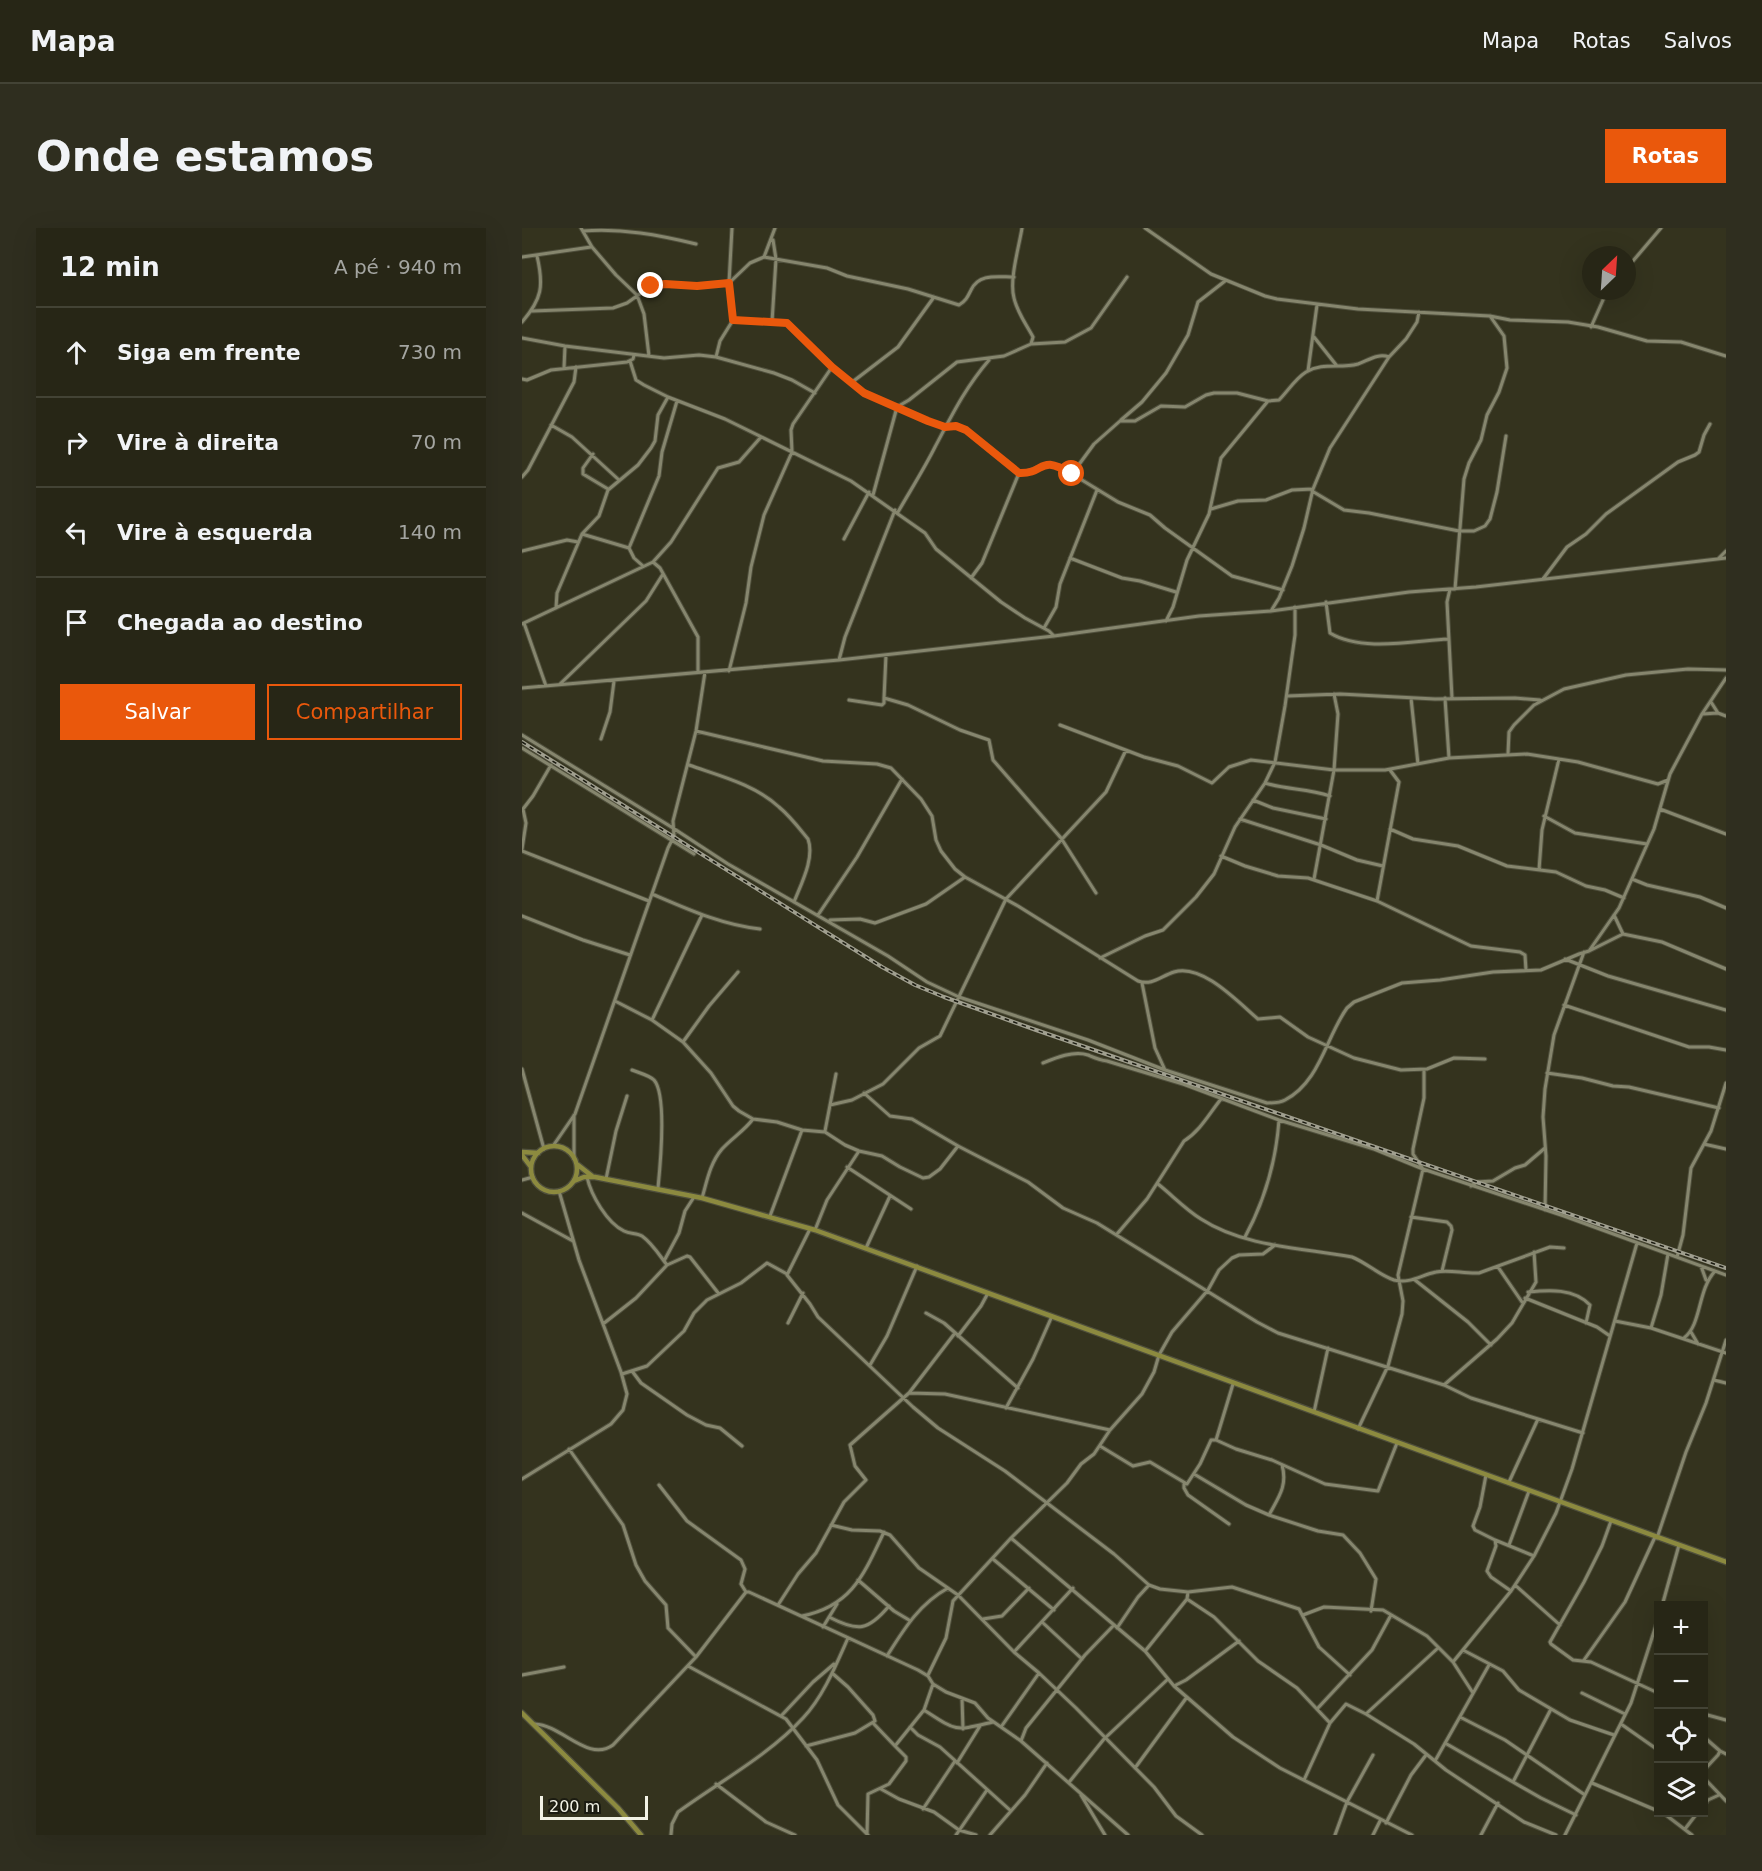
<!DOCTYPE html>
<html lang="pt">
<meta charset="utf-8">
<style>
body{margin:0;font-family:"DejaVu Sans",sans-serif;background:#2f2e1f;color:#f1f3f6}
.controls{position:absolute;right:18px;bottom:18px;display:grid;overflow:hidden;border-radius:0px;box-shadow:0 6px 24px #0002}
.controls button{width:54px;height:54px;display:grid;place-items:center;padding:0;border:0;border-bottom:2px solid #434335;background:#272616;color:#f1f3f6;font:30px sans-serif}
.compass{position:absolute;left:1060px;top:18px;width:54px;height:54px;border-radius:50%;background:#272616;box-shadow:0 6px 24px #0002;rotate:25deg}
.scale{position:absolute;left:18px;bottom:15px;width:108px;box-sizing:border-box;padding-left:6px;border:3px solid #f2f2e5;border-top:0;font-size:16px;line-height:21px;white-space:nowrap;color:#f2f2e5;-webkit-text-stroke:4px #1b1b11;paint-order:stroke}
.stop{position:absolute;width:18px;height:18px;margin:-14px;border:4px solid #ea580c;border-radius:50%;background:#fff}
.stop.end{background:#ea580c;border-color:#fff;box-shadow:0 2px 6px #0008}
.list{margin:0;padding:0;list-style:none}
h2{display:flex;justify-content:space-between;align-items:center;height:78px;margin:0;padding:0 24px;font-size:26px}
h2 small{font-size:20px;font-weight:400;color:#a4a5a1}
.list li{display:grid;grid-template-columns:39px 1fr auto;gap:18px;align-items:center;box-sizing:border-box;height:90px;padding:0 24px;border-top:2px solid #434335}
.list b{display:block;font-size:22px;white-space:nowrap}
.list em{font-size:20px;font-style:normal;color:#a4a5a1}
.actions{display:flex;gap:12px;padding:18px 24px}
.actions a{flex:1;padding:14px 0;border:2px solid #ea580c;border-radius:0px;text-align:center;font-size:21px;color:#ea580c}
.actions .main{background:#ea580c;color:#fff}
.icon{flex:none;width:33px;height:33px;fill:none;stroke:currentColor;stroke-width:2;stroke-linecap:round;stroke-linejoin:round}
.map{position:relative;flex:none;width:1204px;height:1607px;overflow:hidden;border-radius:0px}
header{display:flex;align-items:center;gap:36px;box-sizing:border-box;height:84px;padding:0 30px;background:#272616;border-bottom:2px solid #434335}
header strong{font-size:28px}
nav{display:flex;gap:33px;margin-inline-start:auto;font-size:21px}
.intro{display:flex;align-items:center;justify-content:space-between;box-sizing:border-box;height:144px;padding:0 36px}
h1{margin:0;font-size:42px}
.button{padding:15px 27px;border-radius:0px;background:#ea580c;color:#fff;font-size:21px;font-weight:700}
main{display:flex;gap:36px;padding:0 36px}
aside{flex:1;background:#272616;border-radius:0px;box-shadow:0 6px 24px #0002}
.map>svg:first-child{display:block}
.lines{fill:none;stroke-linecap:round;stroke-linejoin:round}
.minor-casing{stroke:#4f4f3c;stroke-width:5}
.primary-casing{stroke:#4f4f3c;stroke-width:7}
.minor{stroke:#86866e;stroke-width:3}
.primary{stroke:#8c8a3f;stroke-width:4.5}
.rail-casing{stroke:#a09f8f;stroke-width:4}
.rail{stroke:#1b1b11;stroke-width:1.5;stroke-dasharray:4.5;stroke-linecap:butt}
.route{stroke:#ea580c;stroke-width:8}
</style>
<header>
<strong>Mapa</strong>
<nav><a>Mapa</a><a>Rotas</a><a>Salvos</a></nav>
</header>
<div class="intro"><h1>Onde estamos</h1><a class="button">Rotas</a></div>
<main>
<aside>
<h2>12 min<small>A pé · 940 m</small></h2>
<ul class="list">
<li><svg class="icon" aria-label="ahead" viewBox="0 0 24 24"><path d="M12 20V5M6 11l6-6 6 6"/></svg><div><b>Siga em frente</b></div><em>730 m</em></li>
<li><svg class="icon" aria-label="right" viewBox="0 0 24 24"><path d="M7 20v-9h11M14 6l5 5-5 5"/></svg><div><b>Vire à direita</b></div><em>70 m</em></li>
<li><svg class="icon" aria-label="left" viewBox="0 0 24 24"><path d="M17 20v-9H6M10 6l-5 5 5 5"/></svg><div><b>Vire à esquerda</b></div><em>140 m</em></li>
<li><svg class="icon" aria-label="arrive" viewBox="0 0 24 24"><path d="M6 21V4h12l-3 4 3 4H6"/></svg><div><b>Chegada ao destino</b></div></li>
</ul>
<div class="actions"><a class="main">Salvar</a><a>Compartilhar</a></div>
</aside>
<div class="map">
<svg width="1204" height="1607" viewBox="0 0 1204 1607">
<rect width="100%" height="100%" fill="#34331e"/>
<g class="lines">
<g class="minor-casing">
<path id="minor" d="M 59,0 L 70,19 L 94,47 L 115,67 L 122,86 L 127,128
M 623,0 L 689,46 L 743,68 L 755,71 L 836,81 L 968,88 L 988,92 L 1046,94 L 1076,99 L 1125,113 L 1159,114 L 1204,128
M 61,3 C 100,0 137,7 174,16
M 0,29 L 69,19
M 242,29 L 305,40 L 325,48 L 386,61 L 437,77 C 444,73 446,68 449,62 C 457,45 475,49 492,49
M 1105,40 L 1139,0
M 10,83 L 91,80 L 105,75 L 129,58 L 136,57 L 175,58 L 207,55 L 228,35 L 242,29 L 253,0
M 211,92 L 265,95 L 310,139 L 342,165 L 406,193 L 423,199 L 434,198 L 444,202 L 497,245 L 502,245 L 524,236 L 537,238 L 596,274 L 628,287 L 643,300 L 710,348 L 761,362
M 0,94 C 20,71 22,58 15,28
M 250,94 L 254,31 L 251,12
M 1069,99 L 1085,63
M 792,109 L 815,138
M 0,110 L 43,118 L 142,130 L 177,127 L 194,129 L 252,145 L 270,152 L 293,165
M 509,116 L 543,114 L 569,100 L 605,49
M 194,129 L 198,113 L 211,92 L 207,55 L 210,0
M 108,133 L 114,152 L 122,157 L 146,169 L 203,191 L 329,253 L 403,305 L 414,321 L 479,374 L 503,390 L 527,403 L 532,408
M 42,140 L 43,118
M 786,143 L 795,77
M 0,151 L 5,152 L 29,142 L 105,134 L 111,131 L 112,127
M 329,155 L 376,119 L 412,69
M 599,192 L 620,174 L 644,145 L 666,107 L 676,74 L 703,53
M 29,197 L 50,209 L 97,252
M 71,226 L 61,240 L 61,246 L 86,261
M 550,246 L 572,216 L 598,193 L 613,193 L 639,178 L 663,179 L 684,167 L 692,165 L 715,165 L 746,173 L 757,172 C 766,163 773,151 784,144 C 801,134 818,141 836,136 C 847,132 856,125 867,129
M 0,249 L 6,242 L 52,154 L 54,139
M 790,263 L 822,282 L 847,285 L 937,303 L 952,303 L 963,298 L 968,291 L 975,264 L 984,208
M 351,267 L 375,179 L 387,172 L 435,134 L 482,128 L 509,116 L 511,109 C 504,96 495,84 492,70 C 487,52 497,19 500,0
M 689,281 L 716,273 L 744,272 L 770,262 L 791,261
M 376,284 C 388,263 402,241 413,219 C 430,187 443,160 467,132
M 60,306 L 107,320 L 112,330 L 121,338
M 322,311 L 347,264
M 107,320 L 137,248 L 140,224 L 155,173
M 0,323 L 45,312 L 56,314
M 548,330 L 600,350 L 618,353 L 654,364
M 1197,330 L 1204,323
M 131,334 L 138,340 L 176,409 L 176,443
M 449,350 L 460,335 L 497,245
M 1021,351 L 1045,319 L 1064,306 L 1084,286 L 1156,234 L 1173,227 L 1177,224 L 1182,207 L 1188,196
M 928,361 L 925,374 L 930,470
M 933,361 L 942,251 L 947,235 L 959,212 L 965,187 L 977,164 L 985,140 L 982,108 L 968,88
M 804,374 L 808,405 C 839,424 891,413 926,411
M 34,380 L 35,365 L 60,306 L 77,288 L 86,262 L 116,237 L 129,220 L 133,213 L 136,187 L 146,169
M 749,383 L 757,370 L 770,338 L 782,300 L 791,261 L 808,220 L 867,129 L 884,111 L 895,94 L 897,84
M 644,393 L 651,379 L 665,332 L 687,286 L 699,230 L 746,173
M 2,395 L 24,458
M 0,396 L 131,334 L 149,314 L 196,240 L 217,234 L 239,209
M 522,400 L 534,379 L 538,356 L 575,262
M 317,432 L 323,409 L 373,282
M 207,443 L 224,375 L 229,339 L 242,287 L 270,224 L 269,202 L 271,196 L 310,139
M 38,456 L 124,373 L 141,346
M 0,460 L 317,432 L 532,408 L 677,388 L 749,383 L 887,364 L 954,359 L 1204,330
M 765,468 L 818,466 L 913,471 L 993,470 L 1018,472
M 362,470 L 364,427
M 889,470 L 896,536
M 923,470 L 927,530
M 327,472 L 360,477 L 362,475 L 362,470 L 386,477 L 438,502 L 467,512 L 471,532 L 539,610 L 574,665
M 1189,474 L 1196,485
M 1180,486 L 1196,485 L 1204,488
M 538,497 L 622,529 L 656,538 L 690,555 L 707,539 L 729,532 L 812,542 L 863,542 L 927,530 L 1005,526 L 1056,534 L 1136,556 L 1146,552
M 174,503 L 301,533 L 355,536 L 369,540 L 399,571 L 410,588 L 414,612 L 419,623 L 433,641 L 443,649 L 496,678 L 616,753 C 630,758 639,748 652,744 C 680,735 716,774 736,791 L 758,789 L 786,809 L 832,830 L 879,842 L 905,841 L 932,830 L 963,831
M 0,507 L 151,600 L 206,636 L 366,728 L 405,754 L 437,769 L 566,812 L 643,842 L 745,875 C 751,875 758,875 763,872 C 798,854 804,809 825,780 L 832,774 L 880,755 L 918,752 L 971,744 L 1019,742 L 1057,726 L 1067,723 L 1101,706 L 1140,714 L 1204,741
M 79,511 L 88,484 L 92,453
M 0,520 L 172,626
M 986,526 L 987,504 L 992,497 L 1012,477 L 1042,461 L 1104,447 L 1166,441 L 1204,442
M 167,537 C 198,548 232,556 257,579 C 268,588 277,600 286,611 C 293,630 279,656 272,674
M 743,555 C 766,562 785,560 808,568
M 731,572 L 751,580 L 804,591
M 1138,581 L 1204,606
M 1022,588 L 1053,605 L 1125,616
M 718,591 L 799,617 L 835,632 L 861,638
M 868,601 L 891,611 L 936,618 L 985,638 L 1034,644 L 1064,658 L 1083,662 L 1102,670
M 0,621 L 4,595 L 1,581 L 11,568 L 29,537
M 0,623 L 127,673
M 699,628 L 723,638 L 756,648 L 786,650 L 855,673 L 949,718 L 998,724 L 1003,727 L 1004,742
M 1017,642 L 1020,602 L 1037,531
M 792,651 L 812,542 L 816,486 L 812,466
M 1110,651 L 1125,657 L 1178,669 L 1204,680
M 130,666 C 165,681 200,697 238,701
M 855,673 L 877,554 L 868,542
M 296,687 L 335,629 L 380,551
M 1092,687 L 1101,706
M 0,688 L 61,712 L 108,727
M 308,692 L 338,691 L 353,695 L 404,676 L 443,649
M 1067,723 L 1097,680 L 1132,601 L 1148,546 L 1180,486 L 1204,450
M 578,730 L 623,708 L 641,702 L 674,669 L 692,646 L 713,599 L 743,555 L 753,534 L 763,478 L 773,407 L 773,379
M 1043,731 L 1086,748 L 1204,782
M 620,755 L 633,820 L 643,842
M 93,773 L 130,792 L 161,814 L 189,845 L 211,878 L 217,883 L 231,891 L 255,894 L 280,902 L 303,904 L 323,917 L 337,923 L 360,928 L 378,939 L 401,950 L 407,949 L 418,941 L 436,918
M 1042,777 L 1167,819 L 1187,819 L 1204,822
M 130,792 L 180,687
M 161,814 L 187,778 L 216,744
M 521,835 C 533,830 552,822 566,827 C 573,830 577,832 585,833 L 661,856 L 757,892 L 852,921 L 901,941 L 1042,988 L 1204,1047
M 0,841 L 22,921
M 110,842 C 117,845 127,847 132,852 C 145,867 138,940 136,960
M 1025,845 L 1060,850 L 1091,858 L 1107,859 L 1197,880
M 342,865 L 368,888 L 390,891 L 436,918 L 506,954 L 541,980 L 575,995 L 735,1094 L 756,1105 L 922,1157 L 949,1170 L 1061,1205
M 308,877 L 330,872 L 361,856 L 397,820 L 418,808 L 484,671 L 584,564 L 604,522
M 303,903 L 314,846
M 1182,916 L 1204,921
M 31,918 L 53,886 L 60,866 L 146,620 L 152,608 L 151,593 L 174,503 L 183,444
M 52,931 L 52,887
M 325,939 L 389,981
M 65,949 C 69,967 85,995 102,1003 C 108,1006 115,1005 120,1008 C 130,1015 138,1028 145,1037 L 165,1028 L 168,1029 L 197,1066
M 84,951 L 94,903 L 105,868
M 0,952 L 11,949
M 636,956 C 650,967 663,981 679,991 C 722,1019 781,1020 830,1029 C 845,1035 857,1047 872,1052 C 888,1056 899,1047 914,1044 C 927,1041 942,1046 957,1045 L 1028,1019 L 1042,1020
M 949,958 L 955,954 L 971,953 L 993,940 L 1003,937 L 1023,920
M 180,970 C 185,953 188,935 200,921 C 210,910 222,903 231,891
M 1023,982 L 1024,928 L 1021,889 L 1023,861 L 1032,807 L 1062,724
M 0,985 L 51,1013
M 248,988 L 280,902
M 889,989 L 925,994 L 929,998 L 930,1002 L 920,1043
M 288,1001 L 265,1047 L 288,1076 L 296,1089 L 391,1179 L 416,1200 L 483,1243 L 592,1326 L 627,1357 L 638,1361 L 666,1364 L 710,1359 L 777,1381 L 797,1419 L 828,1447
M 293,1002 L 305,972 L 337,923
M 595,1006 L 625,971 L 662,913 C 678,903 687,886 699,871
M 723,1009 C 743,972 754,934 757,892
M 344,1020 L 368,968
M 1155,1029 L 1161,1007 L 1169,940 L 1189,903 L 1204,855
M 142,1033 L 157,1005 L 163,983 L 172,969
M 1179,1038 L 1184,1052
M 976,1039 L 1000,1074
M 893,1052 L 946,1094 L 969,1117
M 1006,1064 C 1027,1062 1052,1060 1068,1077 L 1064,1095
M 1003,1070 L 1075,1099 L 1088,1108
M 404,1085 L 422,1095 L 496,1160
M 1093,1093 L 1129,1100 L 1204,1125
M 266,1095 L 281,1065
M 81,1096 L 114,1070 L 145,1037
M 1129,1100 L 1139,1067 L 1146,1026
M 1169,1104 L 1176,1116
M 436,1108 L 459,1078 L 466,1065
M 1162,1110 C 1180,1096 1175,1063 1193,1043
M 348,1137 L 365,1108 L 395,1038
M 110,1143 L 119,1155 L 165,1187 L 184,1197 L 198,1200 L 220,1218
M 100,1146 L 125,1138 L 162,1103 L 172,1085 L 185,1072 L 219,1055 L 245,1035 L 265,1046
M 1192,1152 L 1204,1155
M 711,1156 L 694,1212 L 714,1221 L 750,1232 L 803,1256 L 856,1263 L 875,1215
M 922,1157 L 975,1111 L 990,1095 L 1014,1054 L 1012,1024
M 387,1165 L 433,1105
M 484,1180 L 511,1131 L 530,1088
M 792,1184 L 806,1120
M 836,1201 L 866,1138 L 880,1086 L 881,1073 L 876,1047 L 901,941 L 891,926 L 891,921 L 902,870 L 902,842
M 578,1218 L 611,1238 L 628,1234 L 665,1256 L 678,1236 L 689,1212 L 694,1212
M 47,1221 L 101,1297 L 114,1337 L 123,1353 L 144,1377 L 146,1400 L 174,1429
M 672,1246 L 724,1277 L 747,1287 L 796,1303 L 821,1307 L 838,1325 L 854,1351 L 849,1383
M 964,1247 L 958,1279 L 951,1298 L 953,1302 L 973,1312 L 974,1318 L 965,1343 L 969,1349 L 989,1363
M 0,1251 L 89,1196 L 101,1182 L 105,1166 L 99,1144 L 57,1032 L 37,963
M 987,1254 L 1016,1191
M 662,1256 L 662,1260 L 666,1267 L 707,1296
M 137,1257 L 165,1293 L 219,1332 L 223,1341 L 219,1356 L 224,1364
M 747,1287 C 756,1270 766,1258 760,1237
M 1089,1293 L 1080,1318 L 1062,1354 L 1028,1414 L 1029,1416 L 1051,1432 L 1069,1434 L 1136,1465
M 309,1297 L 330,1302 L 358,1303 L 368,1307 L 397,1340 L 436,1367 L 492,1424 L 517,1445 L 554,1480 L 632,1559 L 654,1588 L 680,1607
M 489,1310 L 623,1423 L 652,1458 L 711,1509 L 758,1540 L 890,1607
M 1135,1310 L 1164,1224 L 1184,1175 L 1204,1112
M 973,1312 L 1012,1328
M 987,1317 L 1007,1263
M 471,1331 L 532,1382
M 336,1352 L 372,1383 L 387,1392
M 993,1357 L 1038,1397
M 665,1371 L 692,1389 L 736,1433 L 775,1460 L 808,1495
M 256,1377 L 276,1346 L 294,1325 L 322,1274 L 344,1252 L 333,1238 L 328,1217 L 387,1165 L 423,1166 L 588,1202
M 1140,1378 L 1157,1317
M 781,1387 L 802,1379 L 861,1382 L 905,1408 L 931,1434 L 951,1465
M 280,1388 C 330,1378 342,1346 362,1304
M 307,1389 C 336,1404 346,1403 367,1378
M 461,1391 L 480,1388 L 507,1360
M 520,1394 L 560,1431
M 301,1399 L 315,1376
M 595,1400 L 616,1369 L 627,1357
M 624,1422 L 665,1371 L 666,1364
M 941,1422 L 981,1443 L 997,1462 L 1048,1492 L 1092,1507
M 492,1424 L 551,1360
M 365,1428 C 382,1401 397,1376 426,1360
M 1062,1432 L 1103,1374 L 1133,1309
M 931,1434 L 989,1363 L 1012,1328 L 1034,1285 L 1050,1241 L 1115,1015
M 166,1438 L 264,1491 L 295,1532 L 316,1577 L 346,1607
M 0,1447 L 42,1439
M 406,1447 L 424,1410 L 431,1373 L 489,1310 L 545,1255 L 559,1236 L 572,1226 L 588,1202 L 620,1166 L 632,1144 L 637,1127 L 650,1104 L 686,1062 L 697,1042 L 710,1030 L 717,1027 L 741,1026 L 753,1017
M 652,1458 L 664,1452 L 717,1413
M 1060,1465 L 1103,1486
M 440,1470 L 441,1501
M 795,1481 L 850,1422 L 869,1387
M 402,1482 C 436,1504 432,1503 471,1494
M 845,1485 L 916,1420
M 1182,1486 L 1204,1492
M 260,1487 L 291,1454 L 312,1436
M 938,1489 L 983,1512 L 1063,1567
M 351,1495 L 373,1518
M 13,1496 C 40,1497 66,1535 91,1517 L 174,1429 L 224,1364 L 227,1364 L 396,1442 L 406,1448 L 411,1456 L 424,1464 L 453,1475 L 466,1490 L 499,1513 L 606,1607
M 1099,1496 L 1136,1522
M 388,1499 L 396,1507 L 418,1519 L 489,1583
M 479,1499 L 517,1445
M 1182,1509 L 1198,1523 L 1196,1527 L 1182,1542
M 499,1513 L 504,1500 L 563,1427 L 592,1397
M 923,1515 L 1019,1570 L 1054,1587
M 284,1518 L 333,1505 L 353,1493 L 351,1487 L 326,1459 L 310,1445
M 1198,1523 L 1204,1526
M 913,1533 L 967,1437
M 435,1535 L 458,1498
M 613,1540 L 665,1469
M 1182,1550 L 1204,1573
M 782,1552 L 808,1495 L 824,1476 L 844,1486 L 892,1516 L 924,1542 L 1002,1594 L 1034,1607
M 548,1553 L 582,1511 L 646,1451
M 991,1554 L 1029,1481
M 1070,1555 L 1136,1583
M 194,1556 L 244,1594 L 273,1607
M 359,1561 L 377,1571 L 412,1584 L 437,1602 L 454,1607
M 559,1567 L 583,1607
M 1182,1578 L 1186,1572 L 1197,1567
M 401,1581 L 433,1533
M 1140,1584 L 1170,1607
M 864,1595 L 889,1547 L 904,1527
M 1163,1601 L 1176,1584
M 149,1607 L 150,1596 L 156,1584 C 197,1554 247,1527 281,1490 C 301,1469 314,1437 326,1410
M 345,1607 L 346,1566 L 367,1556 L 384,1533 L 384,1529 L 373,1518 L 402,1482 L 411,1456
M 434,1607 L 465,1562
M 468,1607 L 503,1567 L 525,1535
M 813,1607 L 825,1574 L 851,1527
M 851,1607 L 858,1593
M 959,1607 L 976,1575
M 1043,1607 L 1109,1475 L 1136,1391"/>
</g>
<g class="primary-casing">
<path id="primary" d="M9 941a23 23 0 1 1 46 0a23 23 0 1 1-46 0Z
M 0,924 L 16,925
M 0,927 L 9,939
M 56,937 L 70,948
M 52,953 L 62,949 L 73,949 L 180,970 L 293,1002 L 1204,1334
M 0,1485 L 96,1580 L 119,1607"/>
</g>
<use href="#minor" class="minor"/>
<use href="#primary" class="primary"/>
<g class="rail-casing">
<path id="rail" d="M 0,514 L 360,739 L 393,757 L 422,769 L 514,802 L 1204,1040"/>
</g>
<use href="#rail" class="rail"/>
</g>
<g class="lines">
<path class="route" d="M 129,58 L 143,56 L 175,58 L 207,55 L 211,92 L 265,95 L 310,139 L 342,165 L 406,193 L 423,199 L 434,198 L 444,202 L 497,245 C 525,246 515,225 550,246"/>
</g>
</svg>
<div class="controls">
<button>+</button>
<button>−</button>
<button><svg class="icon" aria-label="locate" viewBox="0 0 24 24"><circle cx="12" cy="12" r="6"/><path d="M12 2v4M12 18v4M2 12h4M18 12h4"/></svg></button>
<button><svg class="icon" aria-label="layers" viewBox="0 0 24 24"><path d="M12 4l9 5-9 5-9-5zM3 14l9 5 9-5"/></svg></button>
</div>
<svg class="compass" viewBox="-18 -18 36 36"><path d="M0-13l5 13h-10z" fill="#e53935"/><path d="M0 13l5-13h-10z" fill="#a4a5a1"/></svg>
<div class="scale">200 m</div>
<div class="stop" style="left:550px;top:246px"></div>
<div class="stop end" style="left:129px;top:58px"></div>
</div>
</main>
